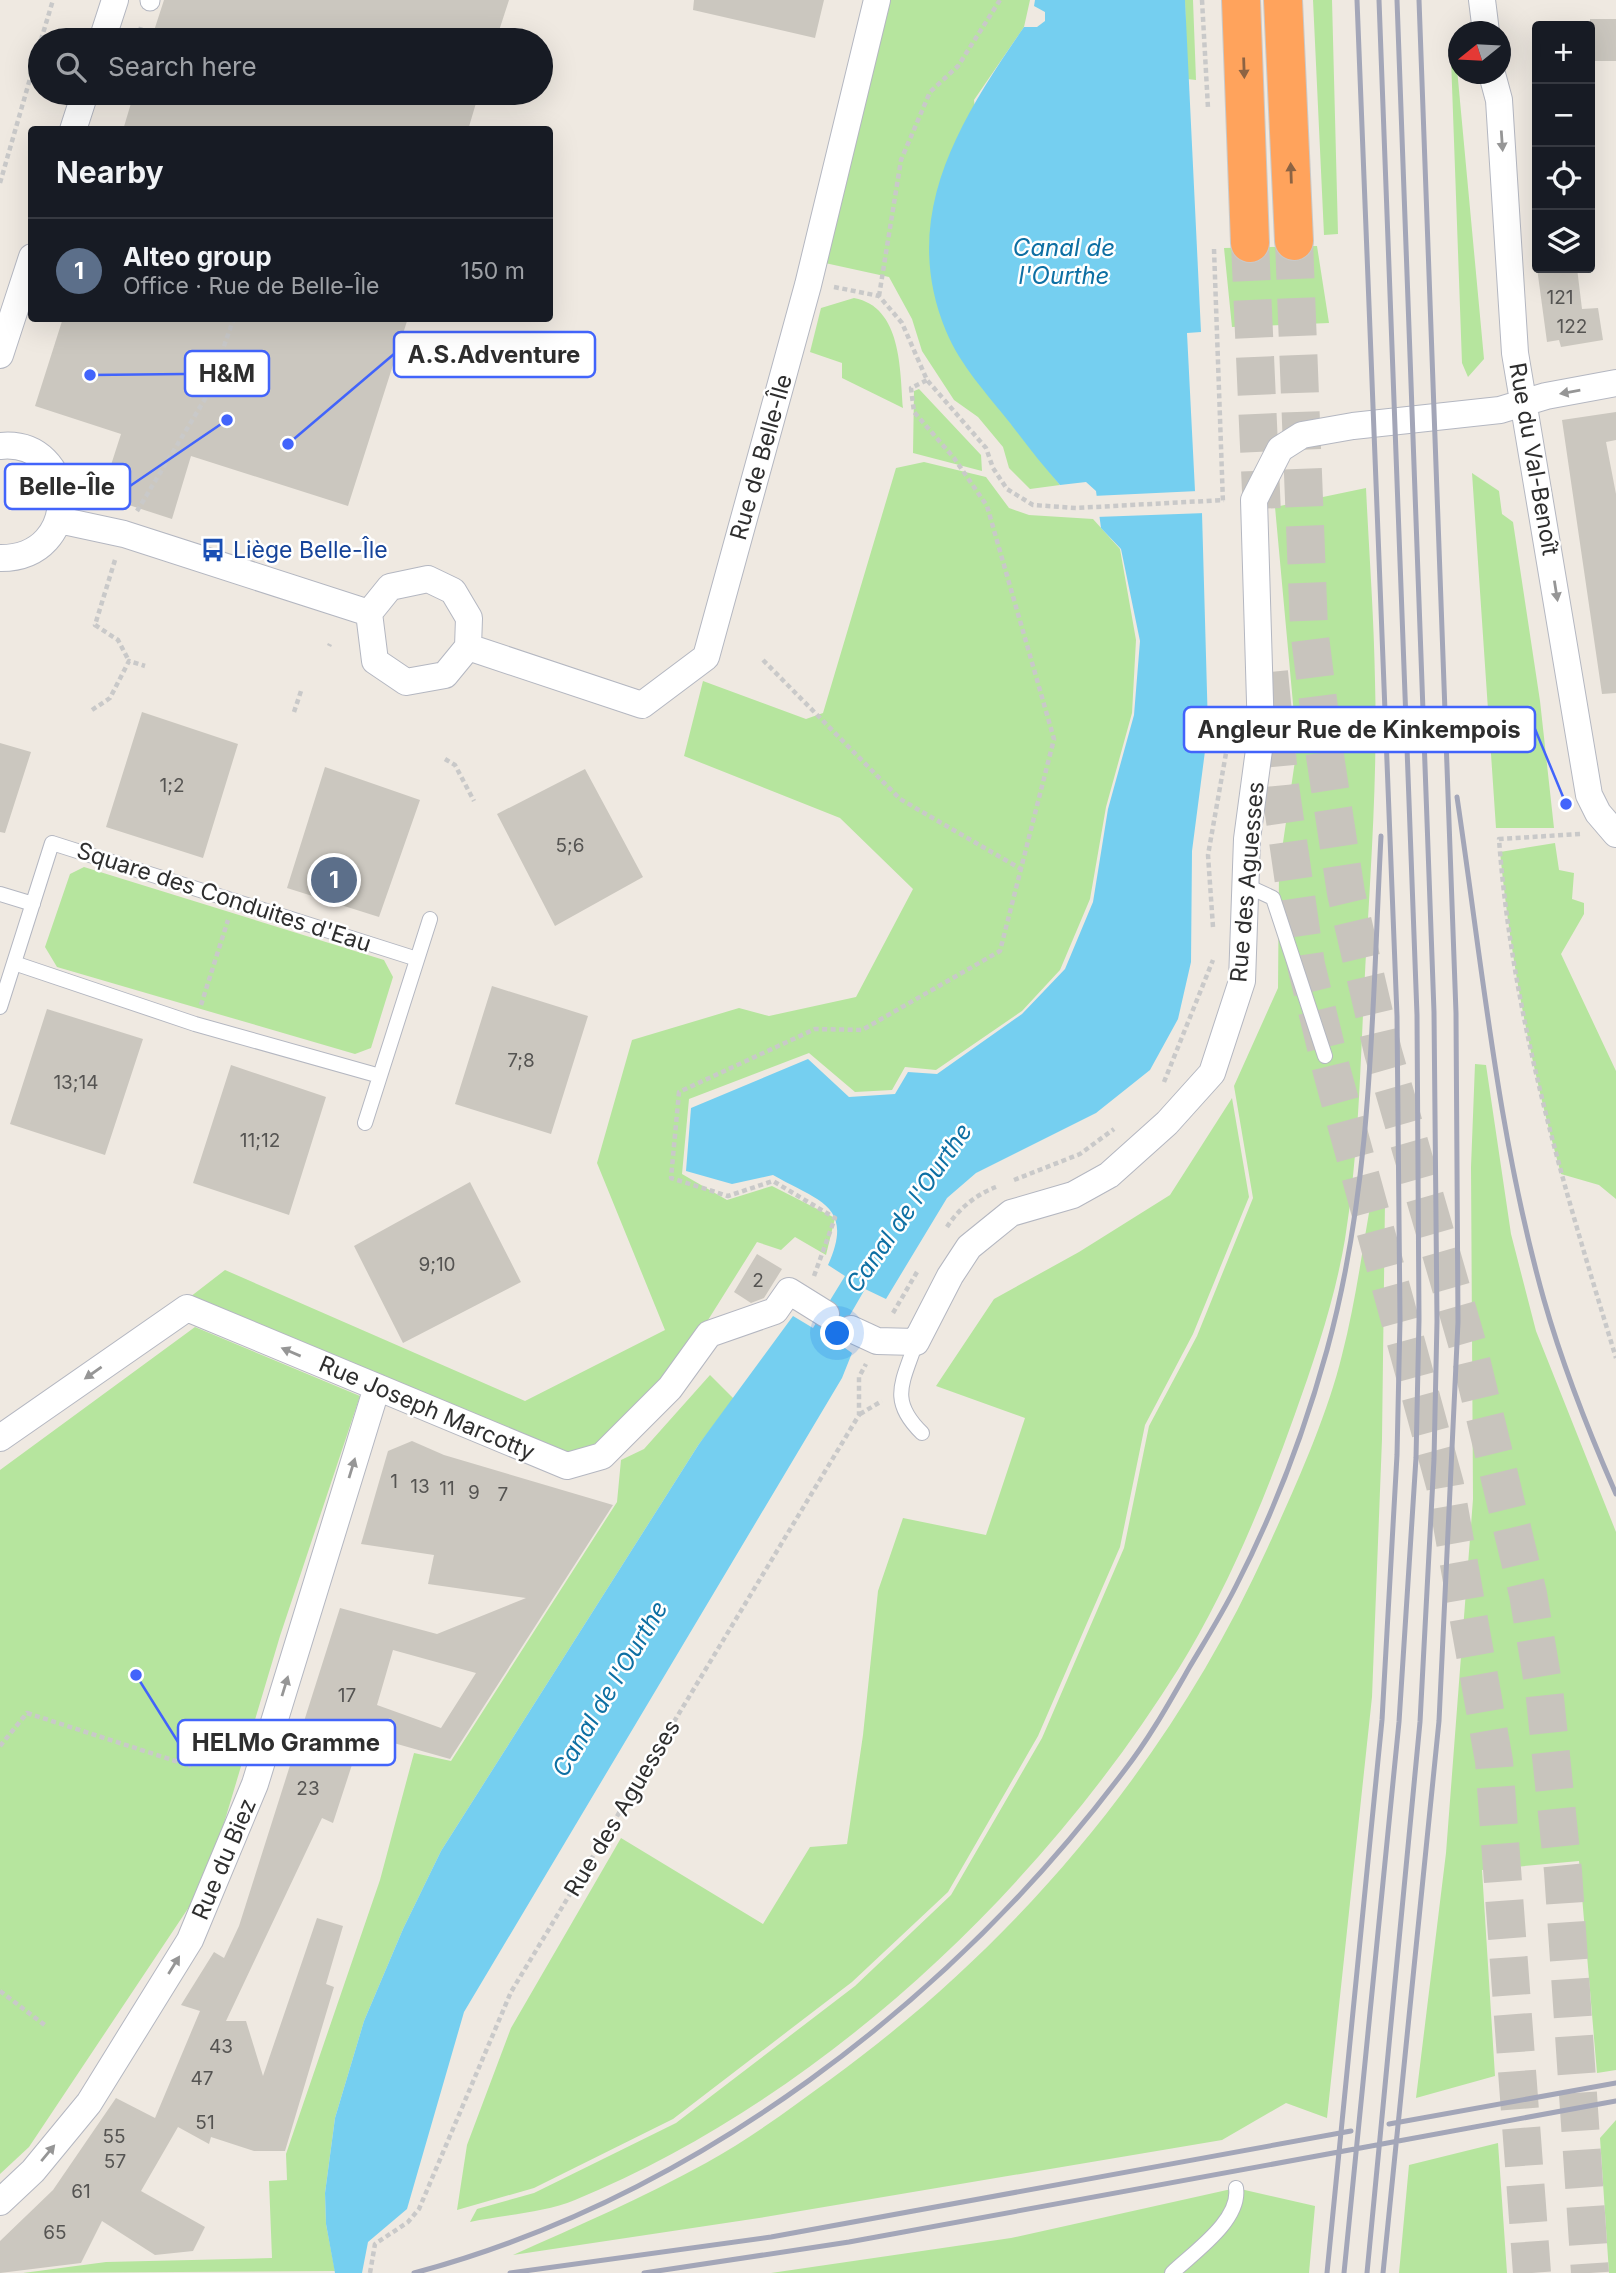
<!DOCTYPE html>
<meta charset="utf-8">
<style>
body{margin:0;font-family:Inter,sans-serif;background:#242831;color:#f1f3f6}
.controls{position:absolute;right:21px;top:21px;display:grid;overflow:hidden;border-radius:7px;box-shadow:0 7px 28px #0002}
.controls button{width:63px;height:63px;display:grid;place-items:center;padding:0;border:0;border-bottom:2px solid #363941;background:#171b24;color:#f1f3f6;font:35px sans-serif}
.compass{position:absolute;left:1448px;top:21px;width:63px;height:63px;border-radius:50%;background:#171b24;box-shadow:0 7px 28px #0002;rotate:252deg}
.you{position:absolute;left:838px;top:1334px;width:24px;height:24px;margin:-18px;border:5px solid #fff;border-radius:50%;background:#1a73e8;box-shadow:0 0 0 10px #1a73e833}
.badge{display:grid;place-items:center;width:46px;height:46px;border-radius:50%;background:#0f766e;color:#fff;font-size:23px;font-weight:700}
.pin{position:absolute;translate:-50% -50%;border:4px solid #fff;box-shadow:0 2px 7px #0006}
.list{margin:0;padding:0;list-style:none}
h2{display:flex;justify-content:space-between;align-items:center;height:91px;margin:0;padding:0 28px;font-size:30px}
h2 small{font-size:23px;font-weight:400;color:#9ea1a6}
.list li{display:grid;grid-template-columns:46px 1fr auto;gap:21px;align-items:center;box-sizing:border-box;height:105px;padding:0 28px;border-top:2px solid #363941}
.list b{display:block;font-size:26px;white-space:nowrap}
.list p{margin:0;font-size:23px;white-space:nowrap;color:#9ea1a6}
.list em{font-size:23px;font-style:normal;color:#9ea1a6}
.icon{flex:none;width:38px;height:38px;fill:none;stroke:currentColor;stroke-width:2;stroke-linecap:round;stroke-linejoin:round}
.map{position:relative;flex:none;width:1616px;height:2273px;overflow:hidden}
.search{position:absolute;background:#171b24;box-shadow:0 7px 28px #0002;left:28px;top:28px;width:525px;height:77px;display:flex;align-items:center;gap:18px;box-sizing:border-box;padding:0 24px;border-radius:38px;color:#9ea1a6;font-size:26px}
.panel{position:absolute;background:#171b24;box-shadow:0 7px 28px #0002;left:28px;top:126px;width:525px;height:196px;border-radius:7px}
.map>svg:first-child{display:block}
.green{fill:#b6e59e}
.water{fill:#75cff0}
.pier{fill:#efe9e1}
.building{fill:#cbc7bf;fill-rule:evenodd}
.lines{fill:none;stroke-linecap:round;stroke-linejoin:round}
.motorway-tunnel{stroke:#c8c4bd;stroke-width:38;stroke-dasharray:38 19;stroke-linecap:butt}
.service-casing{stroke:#b4b7c1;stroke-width:16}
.pedestrian-casing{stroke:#b4b7c1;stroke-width:21}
.minor-casing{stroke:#b4b7c1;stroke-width:28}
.motorway-casing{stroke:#c9c9c9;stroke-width:40}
.path{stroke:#c9c9c9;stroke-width:4.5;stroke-dasharray:5 3.5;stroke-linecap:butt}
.service{stroke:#fff;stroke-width:14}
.pedestrian{stroke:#fff;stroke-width:19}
.minor{stroke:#fff;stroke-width:26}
.motorway{stroke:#ffa35c;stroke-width:38}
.rail{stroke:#a3a6b8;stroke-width:5}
.oneway{fill:#8c6343}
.oneway2{fill:#969696}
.labels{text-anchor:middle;stroke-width:5;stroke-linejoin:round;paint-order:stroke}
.number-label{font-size:19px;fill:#555452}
.street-label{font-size:23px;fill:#2e2e2e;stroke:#fff}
.transit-label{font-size:23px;fill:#164399;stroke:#fff;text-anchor:start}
.water-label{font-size:24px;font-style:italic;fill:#0d6fa3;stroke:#fff}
.leader{fill:none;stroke:#4264fb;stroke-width:2.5}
.callout-dot{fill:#4264fb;stroke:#fff;stroke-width:2.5}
.callout{fill:#fff;stroke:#4264fb;stroke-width:2.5}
.callout-label{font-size:24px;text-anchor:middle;font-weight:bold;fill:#2e2e2e}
</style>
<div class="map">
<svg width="1616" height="2273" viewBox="0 0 1616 2273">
<rect width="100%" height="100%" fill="#efe9e1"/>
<path class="green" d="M 885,0 L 1030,0 L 1024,27 L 974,100 L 1009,421 L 1060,485 L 1030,489 L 1009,468 L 1003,447 L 978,417 L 954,400 L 922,351 L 912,319 L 889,277 L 825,263 Z
M 1185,0 L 1193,0 L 1196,80 L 1187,79 Z
M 1313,0 L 1332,0 L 1338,234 L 1324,235 Z
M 1451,58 L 1456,58 L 1484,359 L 1468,377 L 1462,363 Z
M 1317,246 L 1329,323 L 1232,327 L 1224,248 Z
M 854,298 C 902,307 900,370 903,408 L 842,378 L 842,363 L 810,352 L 821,308 Z
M 919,389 L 981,455 L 982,471 L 913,453 L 914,391 Z
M 924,462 L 986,477 L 1009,508 L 1029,515 L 1093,519 L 1120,549 L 1136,640 L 1132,713 L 1106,807 L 1090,899 L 1060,970 L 1022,1011 L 936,1070 L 905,1067 L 892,1090 L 855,1092 L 809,1053 L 689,1099 L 682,1174 L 727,1200 L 772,1186 L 835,1218 L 826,1255 L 795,1237 L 781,1250 L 757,1242 L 703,1328 L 662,1384 L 597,1443 L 566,1455 L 190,1297 L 225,1270 L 525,1401 L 665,1330 L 597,1163 L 632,1040 L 739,1008 L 769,1016 L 856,997 L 913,889 L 840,818 L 684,756 L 703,681 L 806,719 L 823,713 L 896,468 Z
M 1472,473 L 1499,491 L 1502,514 L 1513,522 L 1540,701 L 1554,828 L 1496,828 Z
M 1366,488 C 1369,552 1374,617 1375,681 C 1378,784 1369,890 1364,993 C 1360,1075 1358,1158 1345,1239 C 1335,1299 1315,1358 1295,1414 C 1264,1501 1227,1590 1179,1668 C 1040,1891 820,2099 575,2200 C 543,2213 503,2215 470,2222 L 477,2209 L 534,2193 L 676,2123 L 855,1986 L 951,1895 L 1042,1738 L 1124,1548 L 1149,1426 L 1197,1336 L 1253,1198 L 1234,1086 L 1278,988 L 1279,870 L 1297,747 L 1275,507 Z
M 1555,843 L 1559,870 L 1574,873 L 1572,899 L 1584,903 L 1584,914 L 1561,954 L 1616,1071 L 1616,1199 L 1599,1185 L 1561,1174 C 1531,1068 1511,962 1500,852 Z
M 84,867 L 384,960 L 393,977 L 371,1048 L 355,1054 L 57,967 L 45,947 L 70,874 Z
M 1475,1064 L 1486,1065 L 1511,1234 L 1536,1331 L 1616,1532 L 1616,2070 L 1597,2073 L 1579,1861 L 1482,1870 L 1495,2076 L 1416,2098 L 1446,1853 L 1473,1499 L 1471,1167 Z
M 1232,1098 L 1249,1197 L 1193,1334 L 1145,1425 L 1120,1547 L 1038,1736 L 948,1892 L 852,1982 L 673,2119 L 534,2188 L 457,2210 L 467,2145 L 511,2028 L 621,1838 L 763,1924 L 810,1847 L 847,1844 L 863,1735 L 878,1591 L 903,1518 L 986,1535 L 1025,1418 L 936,1386 L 994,1299 L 1079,1252 L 1170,1195 Z
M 1371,1201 L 1385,1201 L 1382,1439 L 1372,1697 L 1327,2118 L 1286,2103 L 1222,2140 L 765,2217 L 513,2255 C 578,2226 644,2197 706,2163 C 750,2139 791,2108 831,2079 C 1020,1941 1170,1762 1267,1549 C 1294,1490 1327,1417 1342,1355 C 1355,1305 1362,1252 1371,1201 Z
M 195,1327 L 360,1396 L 280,1636 L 207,1880 L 29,2147 L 0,2174 L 0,1470 Z
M 710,1375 L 734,1399 L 699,1444 L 441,1851 L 403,1929 L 364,2021 L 335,2118 L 325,2193 L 326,2224 L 335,2271 L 23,2273 L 106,2262 L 272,2258 L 269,2181 L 287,2180 L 286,2154 L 380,1880 L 414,1753 L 451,1761 L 617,1502 L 621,1460 L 644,1449 Z
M 1616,2120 L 1616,2273 L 1609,2273 L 1600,2138 Z
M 1498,2143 L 1507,2273 L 1399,2273 L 1409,2165 Z
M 1236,2188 L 1315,2206 L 1309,2273 L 771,2273 L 1011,2238 Z"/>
<path class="water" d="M 1035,0 L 1185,0 L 1201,332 L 1187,333 L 1195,491 L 1202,513 L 1208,728 L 1192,851 L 1191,962 L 1178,1019 L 1150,1070 L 1096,1113 L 976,1173 L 947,1198 L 886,1299 L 865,1289 L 835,1341 L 852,1353 L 842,1378 L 464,2012 L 407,2209 L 368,2242 L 362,2273 L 335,2273 L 326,2224 L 325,2193 L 335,2118 L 364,2021 L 403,1929 L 441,1851 L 699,1444 L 793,1316 L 813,1328 L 845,1276 L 828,1265 C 855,1205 818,1201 773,1175 L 732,1184 L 686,1171 L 691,1108 L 808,1059 L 849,1097 L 895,1094 L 908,1072 L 937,1074 L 1022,1014 L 1065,969 L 1093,902 L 1108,809 L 1134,715 L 1140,641 L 1121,549 L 1101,528 L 1096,491 L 1086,482 L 1060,485 C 1042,465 1026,444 1010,423 C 987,394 960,365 946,331 C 898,215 961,119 1024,27 L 1037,27 L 1045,21 L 1045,12 L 1034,6 Z"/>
<path class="pier" d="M 1198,491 L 1206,513 L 1096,517 L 1093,496 Z"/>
<path class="building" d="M 164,0 L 509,0 L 496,40 L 151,40 Z
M 694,0 L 824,0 L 815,38 L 693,10 Z
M 1590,19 L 1616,19 L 1616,61 L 1590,61 Z
M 134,93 L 479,93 L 468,130 L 123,130 Z
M 1537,268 L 1577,268 L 1582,309 L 1598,308 L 1603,340 L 1561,347 L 1559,340 L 1547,342 Z
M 63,318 L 408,318 L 348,506 L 191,456 L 172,519 L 101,496 L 121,434 L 35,406 Z
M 1616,412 L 1616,440 L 1606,442 L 1616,494 L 1616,693 L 1602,694 L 1562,420 Z
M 142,712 L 238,744 L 203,858 L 106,827 Z
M 0,743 L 31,752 L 5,833 L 0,832 Z
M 325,767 L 420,800 L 379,917 L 287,888 Z
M 585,769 L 643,877 L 555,926 L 497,814 Z
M 492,986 L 588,1016 L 551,1134 L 455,1104 Z
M 47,1009 L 143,1039 L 105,1155 L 10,1124 Z
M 231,1065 L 326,1097 L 289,1215 L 193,1183 Z
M 470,1182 L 521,1282 L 403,1343 L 354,1246 Z
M 757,1254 L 782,1269 L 764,1298 L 751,1303 L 734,1292 Z
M 412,1441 L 444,1455 L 613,1505 L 450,1759 L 362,1734 L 333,1823 L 322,1818 L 226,2021 L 246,2021 L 263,2076 L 317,1918 L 343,1926 L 326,1984 L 334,1987 L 285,2151 L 254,2151 L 211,2137 L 209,2144 L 178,2127 L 141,2191 L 205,2227 L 193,2251 L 155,2255 L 102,2221 L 81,2263 L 0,2273 L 0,2241 L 53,2190 L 116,2098 L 155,2118 L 200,2011 L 181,2005 L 214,1952 L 224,1958 L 239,1926 L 340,1608 L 437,1634 L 526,1598 L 428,1584 L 434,1555 L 361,1544 L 388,1451 ZM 393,1650 L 476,1673 L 441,1728 L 377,1705 Z"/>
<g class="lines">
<path class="motorway-tunnel" d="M 1294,241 L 1309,629 L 1325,756 L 1346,893 L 1383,1052 L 1467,1343 L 1528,1594 L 1544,1689 L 1563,1871 L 1590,2273
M 1250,243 L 1262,514
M 1269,672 L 1280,786 L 1306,965 L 1332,1072 L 1445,1485 L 1494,1761 L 1532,2273"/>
<g class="service-casing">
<path id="service" d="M 1245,885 L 1273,898 L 1325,1056
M 0,894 L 33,904
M 14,963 L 195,1024 L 380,1076
M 0,1007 L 52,843 L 417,959
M 365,1123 L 430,919
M 916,1342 C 903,1382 888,1400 922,1433
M 1172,2273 C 1194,2252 1241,2220 1236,2188"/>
</g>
<g class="pedestrian-casing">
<path id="pedestrian" d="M 150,1 L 150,0"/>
</g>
<g class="minor-casing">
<path id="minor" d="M 1482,0 L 1486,32
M 102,40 L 115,0
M 1492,74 L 1499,100 L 1515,353 L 1589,795 L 1598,813 L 1616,834
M 73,130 L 85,93
M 0,355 L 32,257
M 0,446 C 78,438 84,559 0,558
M 59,520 L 124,534 L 369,613
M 428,579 L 453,591 L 469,618 L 468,647 L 445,675 L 406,682 L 375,661 L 369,613 L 390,587 Z
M 468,647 L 642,705 L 706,657 L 808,285 L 877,0
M 851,1329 L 877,1341 L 916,1342 L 950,1276 L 969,1247 L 1011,1213 L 1073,1195 L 1109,1175 L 1167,1123 L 1212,1073 L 1242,981 L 1247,839 L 1261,735 L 1254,500 L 1280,449 L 1302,435 L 1353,426 L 1500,410 L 1546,396 L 1616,383
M 0,1438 L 187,1308 L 567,1466 L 602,1456 L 670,1388 L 709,1334 L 775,1311 L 789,1291 L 826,1314
M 0,2202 L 33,2171 L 89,2103 L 190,1940 L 255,1784 L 377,1387"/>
</g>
<g class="motorway-casing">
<path id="motorway" d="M 1241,0 L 1250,243
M 1283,0 L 1294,241"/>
</g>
<path class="path" d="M 1202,0 L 1208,108
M 41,40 L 53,0
M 137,40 L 142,24
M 0,183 L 40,44
M 1214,249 L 1223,503
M 834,287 L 879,296 L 902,323 L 927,380 L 986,448 L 993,468 L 1007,489 L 1033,505 L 1076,508 L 1224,500
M 879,296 L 901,160 L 930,92 L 958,66 L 1000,0
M 137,511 L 205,399 L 234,318
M 115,560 L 95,625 L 118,640 L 129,661
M 329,646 L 330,644
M 763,660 L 900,799 L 1021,869
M 92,710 L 110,698 L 129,661 L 145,666
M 294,712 L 302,688
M 445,759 L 455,765 L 474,801
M 1580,834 L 1499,839 C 1512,1019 1564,1187 1616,1358
M 1213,927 L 1208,855 L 1231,725
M 201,1005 L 228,920
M 1164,1082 L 1213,960
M 1014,1180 L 1080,1154 L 1114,1129
M 947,1227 C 958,1209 977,1194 996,1187
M 814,1276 L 835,1218 L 773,1181 L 728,1196 L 671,1178 L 679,1092 L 815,1029 L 862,1030 L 1000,951 L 1054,739 L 987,506 L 954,458 L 914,412 L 911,388 L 927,380
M 893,1313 L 917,1272
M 860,1414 L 882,1401
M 0,1746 L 27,1713 L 191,1766
M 0,1991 L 46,2026
M 370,2273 L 375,2244 L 408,2222 L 419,2209 L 511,1992 L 859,1415 L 859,1377 L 866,1364"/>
<use href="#service" class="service"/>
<use href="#pedestrian" class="pedestrian"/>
<use href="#minor" class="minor"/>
<use href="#motorway" class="motorway"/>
<path class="rail" d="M 1457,797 C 1482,964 1498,1137 1544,1300 C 1563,1367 1588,1430 1616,1494
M 1389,2124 L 1616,2083
M 414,2273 C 695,2198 951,2001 1124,1771 C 1149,1739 1169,1703 1189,1668 C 1205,1641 1222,1614 1236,1586 C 1274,1512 1305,1430 1327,1350 C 1373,1183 1372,1007 1381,836
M 510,2273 L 771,2237 L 1351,2131
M 644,2273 L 849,2242 L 1616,2101
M 1327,2273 L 1382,1720 L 1397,1455 L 1400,1320 L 1397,1016 L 1357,0
M 1344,2273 L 1399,1722 L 1416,1458 L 1419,1320 L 1417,1015 L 1379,0
M 1367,2273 L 1420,1722 L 1434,1459 L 1437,1321 L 1434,1012 L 1397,0
M 1383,2273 L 1439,1721 L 1458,1322 L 1456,1013 L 1419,0"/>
</g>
<defs><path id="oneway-solid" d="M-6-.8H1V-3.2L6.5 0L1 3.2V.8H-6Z" transform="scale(1.75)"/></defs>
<g class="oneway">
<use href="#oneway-solid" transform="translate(1244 68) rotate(88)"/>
<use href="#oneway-solid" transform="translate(1291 173) rotate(-92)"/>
</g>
<g class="oneway2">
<use href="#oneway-solid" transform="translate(1502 141) rotate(86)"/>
<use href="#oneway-solid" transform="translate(1570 392) rotate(170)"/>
<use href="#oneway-solid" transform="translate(1556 591) rotate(81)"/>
<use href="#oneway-solid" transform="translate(291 1352) rotate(-157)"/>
<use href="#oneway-solid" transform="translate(93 1373) rotate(145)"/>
<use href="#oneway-solid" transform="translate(352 1468) rotate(-73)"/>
<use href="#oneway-solid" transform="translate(285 1686) rotate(-73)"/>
<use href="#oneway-solid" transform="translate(174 1965) rotate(-58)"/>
<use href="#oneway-solid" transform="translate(48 2153) rotate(-50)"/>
</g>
<defs>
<g id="bus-bare" transform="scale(1.89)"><path d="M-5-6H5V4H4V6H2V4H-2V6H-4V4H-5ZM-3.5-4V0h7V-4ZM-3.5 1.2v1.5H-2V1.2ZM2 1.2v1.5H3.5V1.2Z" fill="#1a4fb4" stroke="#fff" stroke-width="2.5" paint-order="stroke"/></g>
</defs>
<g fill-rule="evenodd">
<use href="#bus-bare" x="213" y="550"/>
</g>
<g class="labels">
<g class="number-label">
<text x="1560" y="304">121</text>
<text x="1572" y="333">122</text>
<text x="172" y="792">1;2</text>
<text x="570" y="852">5;6</text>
<text x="521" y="1067">7;8</text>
<text x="76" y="1089">13;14</text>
<text x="260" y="1147">11;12</text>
<text x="437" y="1271">9;10</text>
<text x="758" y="1287">2</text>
<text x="394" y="1488">1</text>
<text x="420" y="1493">13</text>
<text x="447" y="1495">11</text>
<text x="474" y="1499">9</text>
<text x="503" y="1501">7</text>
<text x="347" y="1702">17</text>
<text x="308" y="1795">23</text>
<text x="221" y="2053">43</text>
<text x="202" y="2085">47</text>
<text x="205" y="2129">51</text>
<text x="114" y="2143">55</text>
<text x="115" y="2168">57</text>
<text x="81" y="2198">61</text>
<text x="55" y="2239">65</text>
</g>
<g class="street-label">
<text transform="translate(761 457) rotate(-74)" y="8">Rue de Belle-Île</text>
<text transform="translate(1534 459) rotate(80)" y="8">Rue du Val-Benoît</text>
<text transform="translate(1247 882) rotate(-85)" y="8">Rue des Aguesses</text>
<text transform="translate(224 897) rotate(18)" y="8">Square des Conduites d'Eau</text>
<text transform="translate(427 1408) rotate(23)" y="8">Rue Joseph Marcotty</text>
<text transform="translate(622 1808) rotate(-59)" y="8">Rue des Aguesses</text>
<text transform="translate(224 1859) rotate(-67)" y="8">Rue du Biez</text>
</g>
<g class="transit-label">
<text x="233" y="558">Liège Belle-Île</text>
</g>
<g class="water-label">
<text x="1064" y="256">Canal de<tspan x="1064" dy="28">l'Ourthe</tspan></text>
<text transform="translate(909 1208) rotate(-55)" y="8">Canal de l'Ourthe</text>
<text transform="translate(610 1689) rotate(-59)" y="8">Canal de l'Ourthe</text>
</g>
</g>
<path class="leader" d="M288 444L394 354M90 375L185 374M227 420L130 486M1566 804L1535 729M136 1675L178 1742"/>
<g class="callout-dot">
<circle cx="288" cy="444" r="7"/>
<circle cx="90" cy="375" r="7"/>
<circle cx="227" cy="420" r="7"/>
<circle cx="1566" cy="804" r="7"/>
<circle cx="136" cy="1675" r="7"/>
</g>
<g class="callout">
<rect x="394" y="332" width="201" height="45" rx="7"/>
<rect x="185" y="351" width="84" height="45" rx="7"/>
<rect x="5" y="464" width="125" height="45" rx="7"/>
<rect x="1184" y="707" width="351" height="45" rx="7"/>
<rect x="178" y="1720" width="217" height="45" rx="7"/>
</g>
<g class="callout-label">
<text x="494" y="363">A.S.Adventure</text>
<text x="227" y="382">H&amp;M</text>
<text x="67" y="495">Belle-Île</text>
<text x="1359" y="738">Angleur Rue de Kinkempois</text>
<text x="286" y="1751">HELMo Gramme</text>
</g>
</svg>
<div class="controls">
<button>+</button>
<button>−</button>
<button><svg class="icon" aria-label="locate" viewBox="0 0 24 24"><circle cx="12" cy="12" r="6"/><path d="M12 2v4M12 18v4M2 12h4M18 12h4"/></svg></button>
<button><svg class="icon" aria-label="layers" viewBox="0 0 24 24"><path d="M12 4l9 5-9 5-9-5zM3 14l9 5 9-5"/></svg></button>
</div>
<svg class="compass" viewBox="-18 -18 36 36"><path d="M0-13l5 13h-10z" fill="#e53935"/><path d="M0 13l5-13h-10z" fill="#9ea1a6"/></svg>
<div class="you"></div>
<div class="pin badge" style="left:334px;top:880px;background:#5c6f8a">1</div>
<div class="search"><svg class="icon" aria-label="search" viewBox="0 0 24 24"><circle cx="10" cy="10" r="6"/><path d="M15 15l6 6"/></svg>Search here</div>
<section class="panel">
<h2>Nearby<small></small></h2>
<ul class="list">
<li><span class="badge" style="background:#5c6f8a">1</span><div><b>Alteo group</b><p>Office · Rue de Belle-Île</p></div><em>150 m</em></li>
</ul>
</section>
</div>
